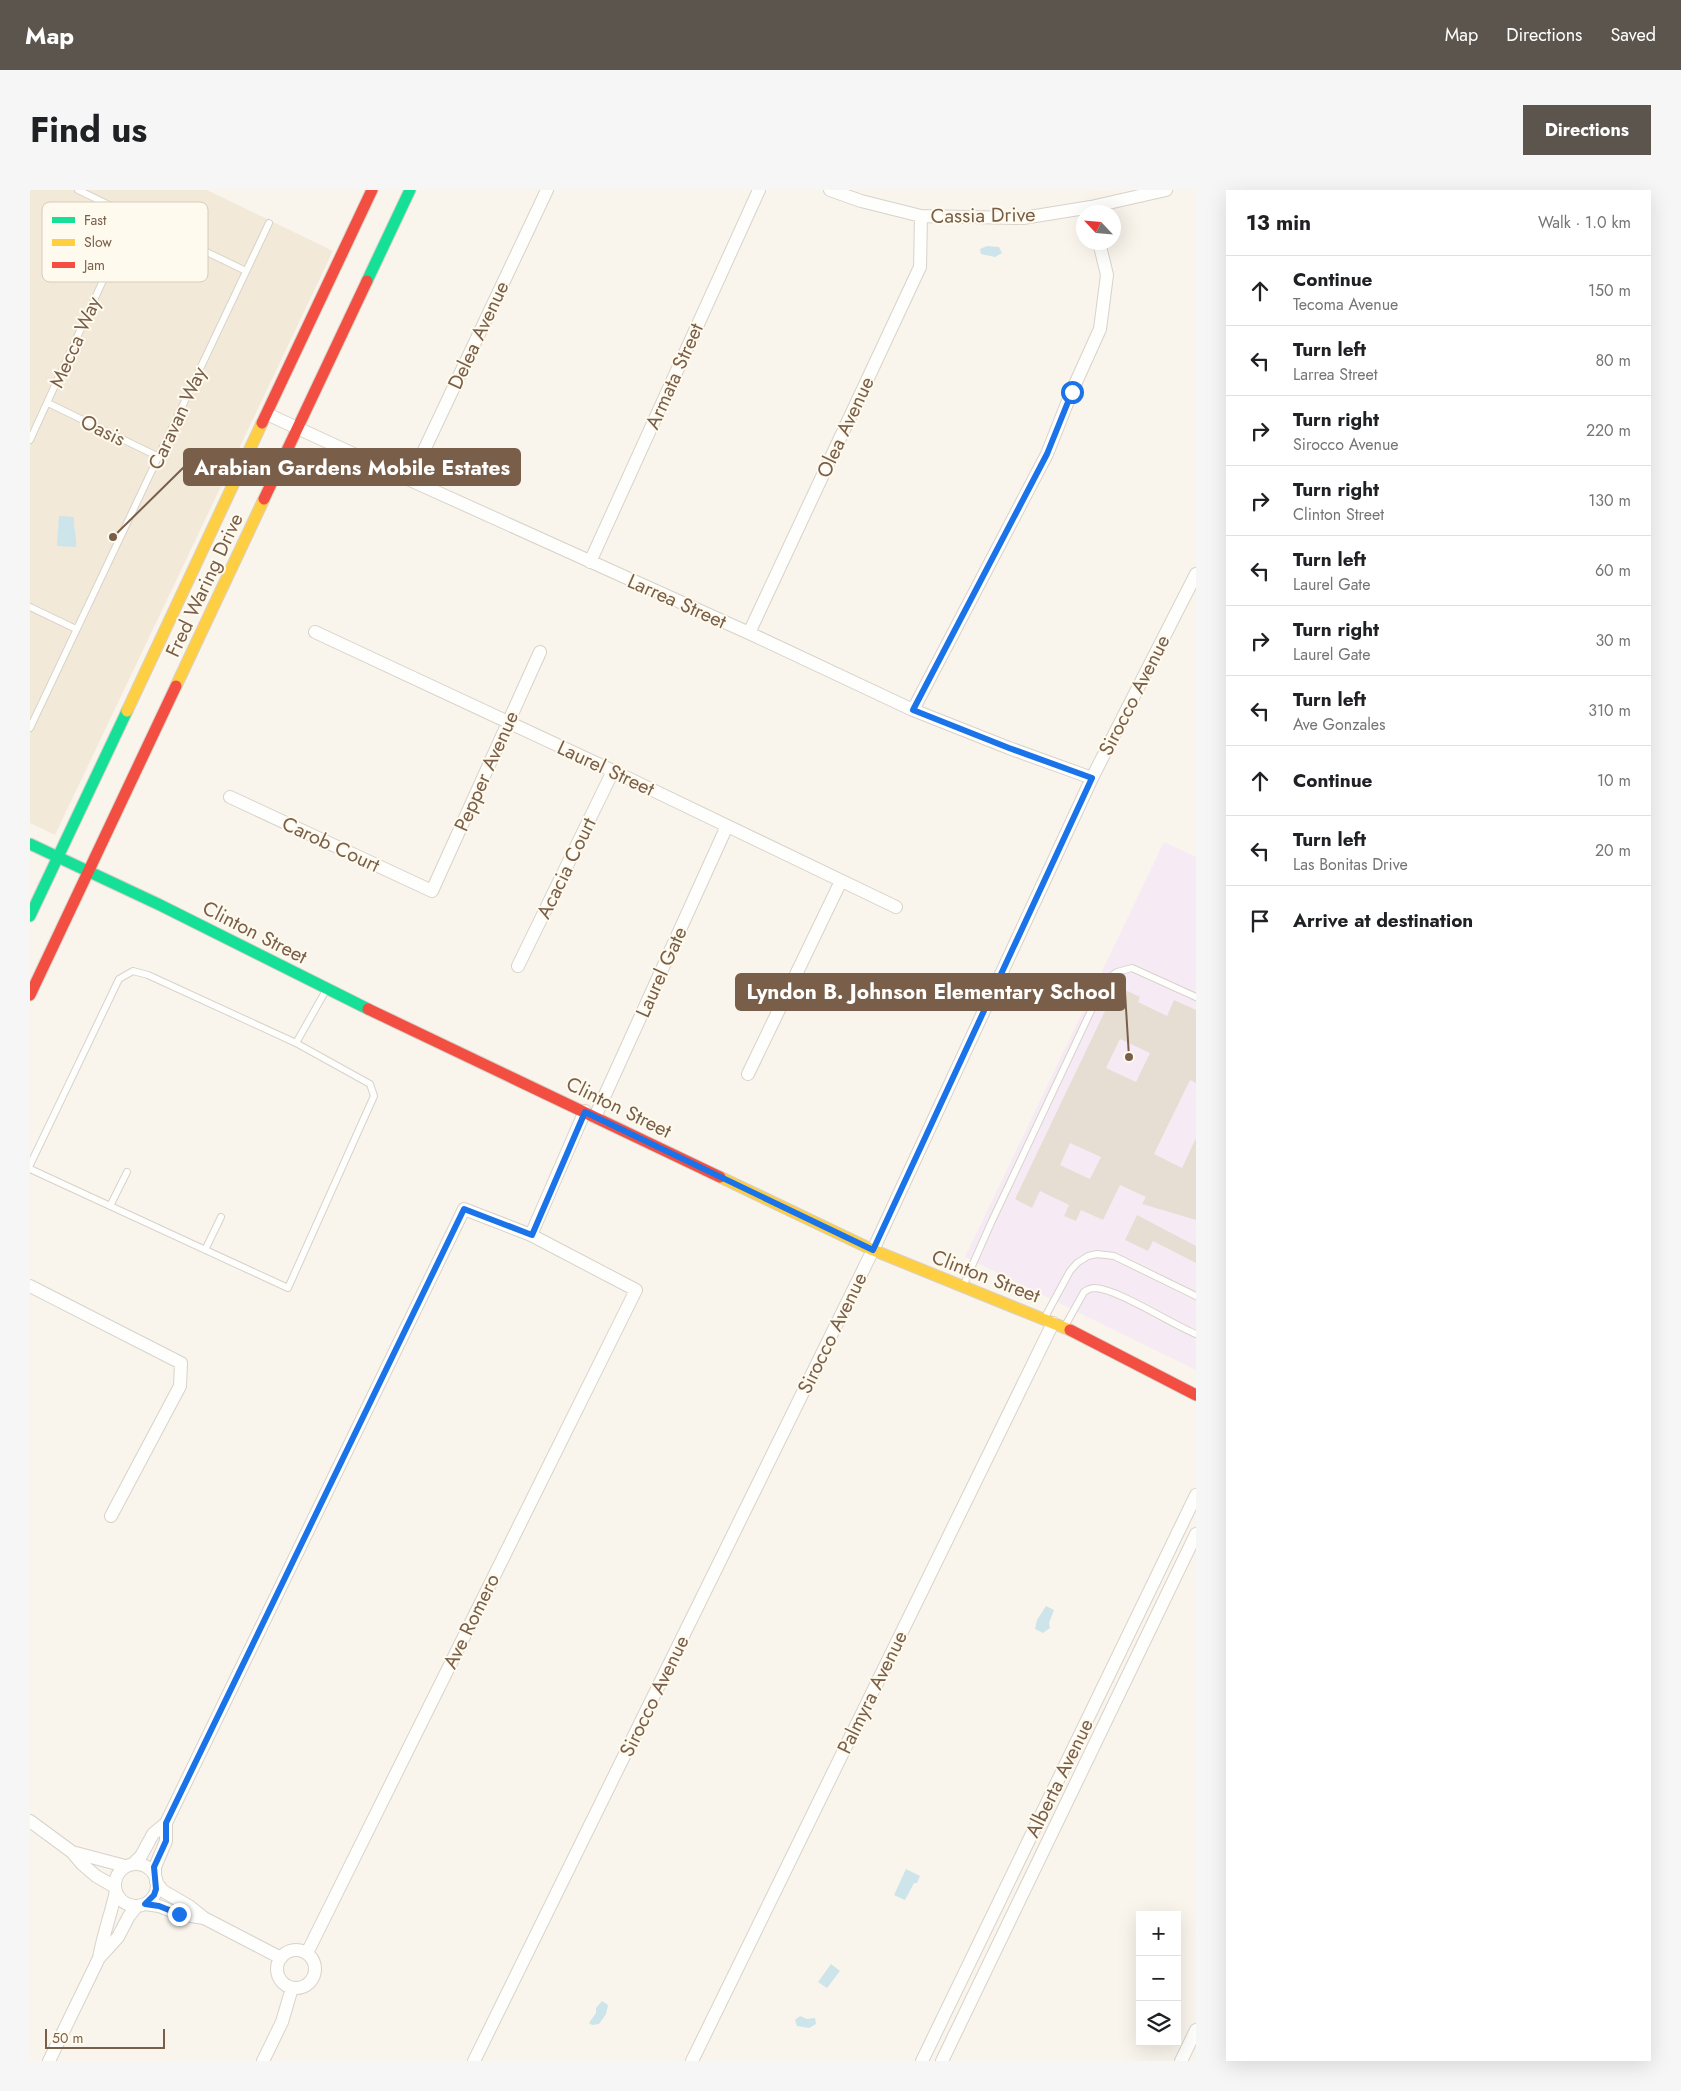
<!DOCTYPE html>
<meta charset="utf-8">
<style>
body{margin:0;font-family:Jost,sans-serif;background:#f6f6f6;color:#202124}
.controls{position:absolute;right:15px;bottom:15px;display:grid;overflow:hidden;border-radius:0px;box-shadow:0 5px 20px #0002}
.controls button{width:45px;height:45px;display:grid;place-items:center;padding:0;border:0;border-bottom:1px solid #e0e0e0;background:#fff;color:#202124;font:25px sans-serif}
.compass{position:absolute;left:1046px;top:15px;width:45px;height:45px;border-radius:50%;background:#fff;box-shadow:0 5px 20px #0002;rotate:296deg}
.scale{position:absolute;left:15px;bottom:12px;width:120px;box-sizing:border-box;padding-left:5px;border:2px solid #795f49;border-top:0;font-size:14px;line-height:18px;white-space:nowrap;color:#795f49;-webkit-text-stroke:4px #fffaee;paint-order:stroke}
.stop{position:absolute;width:15px;height:15px;margin:-11px;border:4px solid #1a73e8;border-radius:50%;background:#fff}
.stop.end{background:#1a73e8;border-color:#fff;box-shadow:0 1px 5px #0008}
.list{margin:0;padding:0;list-style:none}
h2{display:flex;justify-content:space-between;align-items:center;height:65px;margin:0;padding:0 20px;font-size:21px}
h2 small{font-size:16px;font-weight:400;color:#757577}
.list li{display:grid;grid-template-columns:32px 1fr auto;gap:15px;align-items:center;box-sizing:border-box;height:70px;padding:0 20px;border-top:1px solid #e0e0e0}
.list b{display:block;font-size:19px;white-space:nowrap}
.list p{margin:0;font-size:16px;white-space:nowrap;color:#757577}
.list em{font-size:16px;font-style:normal;color:#757577}
.icon{flex:none;width:28px;height:28px;fill:none;stroke:currentColor;stroke-width:2;stroke-linecap:round;stroke-linejoin:round}
.map{position:relative;flex:none;width:1166px;height:1871px;overflow:hidden;border-radius:0px}
header{display:flex;align-items:center;gap:30px;box-sizing:border-box;height:70px;padding:0 25px;background:#5c554e;color:#fff}
header strong{font-size:24px}
nav{display:flex;gap:28px;margin-inline-start:auto;font-size:18px}
.intro{display:flex;align-items:center;justify-content:space-between;box-sizing:border-box;height:120px;padding:0 30px}
h1{margin:0;font-size:35px}
.button{padding:12px 22px;border-radius:0px;background:#5c554e;color:#fff;font-size:18px;font-weight:700}
main{display:flex;gap:30px;padding:0 30px}
aside{flex:1;background:#fff;border-radius:0px;box-shadow:0 5px 20px #0002}
.map>svg:first-child{display:block}
.residential{fill:#f2e9d9}
.education{fill:#f6ebf4}
.water{fill:#cce4ea}
.building{fill:#e6ded3;fill-rule:evenodd}
.lines{fill:none;stroke-linecap:round;stroke-linejoin:round}
.lane-casing{stroke:#d8d2ca;stroke-width:8}
.street-casing{stroke:#d8d2ca;stroke-width:14}
.fast-casing{stroke:#d8d1c8;stroke-width:13}
.slow-casing{stroke:#d8d1c8;stroke-width:13}
.jam-casing{stroke:#d8d1c8;stroke-width:13}
.lane{stroke:#fefefc;stroke-width:6}
.street{stroke:#fefefc;stroke-width:12}
.fast{stroke:#16e098;stroke-width:11}
.slow{stroke:#ffcf43;stroke-width:11}
.jam{stroke:#f24e42;stroke-width:11}
.route{stroke:#1a73e8;stroke-width:6}
.labels{text-anchor:middle;stroke-width:4;stroke-linejoin:round;paint-order:stroke}
.street-label{font-size:20px;fill:#795f49;stroke:#fffaee}
.key{fill:#fffaee;stroke:#d7ccbc;stroke-width:1}
.key-label{font-size:14px;fill:#795f49}
.leader{fill:none;stroke:#795f49;stroke-width:2}
.callout-dot{fill:#795f49;stroke:#fffaee;stroke-width:2}
.callout{fill:#795f49;stroke:#795f49;stroke-width:2}
.callout-label{font-size:21px;text-anchor:middle;font-weight:bold;fill:#fff}
</style>
<header>
<strong>Map</strong>
<nav><a>Map</a><a>Directions</a><a>Saved</a></nav>
</header>
<div class="intro"><h1>Find us</h1><a class="button">Directions</a></div>
<main>
<div class="map">
<svg width="1166" height="1871" viewBox="0 0 1166 1871">
<rect width="100%" height="100%" fill="#f9f5ec"/>
<path class="residential" d="M 0,0 L 177,0 L 303,61 L 25,645 L 0,633 Z"/>
<path class="education" d="M 1134,652 L 1166,667 L 1166,1180 L 935,1067 Z"/>
<path class="water" d="M 957,56 L 969,57 L 972,63 L 965,67 L 951,64 L 950,59 Z
M 29,326 L 44,327 C 43,338 47,347 46,357 L 27,356 Z
M 1016,1416 L 1024,1420 L 1019,1433 L 1020,1438 L 1013,1443 L 1005,1439 L 1007,1430 Z
M 876,1679 L 890,1686 L 887,1693 L 884,1693 L 875,1710 L 864,1705 Z
M 801,1774 L 810,1781 L 797,1798 L 788,1792 Z
M 572,1811 L 578,1815 L 576,1824 L 569,1834 L 562,1835 L 559,1833 L 566,1823 L 566,1818 Z
M 770,1826 L 777,1829 L 785,1828 L 786,1834 L 779,1838 L 767,1836 L 765,1830 Z"/>
<path class="building" d="M 1087,796 L 1110,807 L 1108,812 L 1137,826 L 1144,810 L 1166,820 L 1166,893 L 1160,890 L 1124,964 L 1152,978 L 1166,948 L 1166,1030 L 1112,1014 L 1116,1007 L 1090,995 L 1073,1030 L 1051,1020 L 1046,1031 L 1034,1026 L 1039,1015 L 1010,1001 L 1002,1018 L 985,1009 ZM 1090,849 L 1120,863 L 1106,892 L 1076,878 ZM 1040,953 L 1071,967 L 1060,989 L 1030,975 Z
M 1107,1025 L 1166,1056 L 1166,1073 L 1123,1051 L 1118,1061 L 1095,1050 Z"/>
<g class="lines">
<g class="lane-casing">
<path id="lane" d="M 48,0 L 216,81
M 18,213 L 129,267
M 0,250 L 102,27
M 0,417 L 46,439
M 0,538 L 239,33
M 0,975 L 89,789 L 103,781 L 118,785 L 266,853
M 0,979 L 258,1098 L 344,906 L 340,894 L 266,853 L 295,802
M 80,1016 L 97,982
M 175,1060 L 191,1027
M 934,1094 L 961,1033 L 1075,791 L 1087,782 L 1102,778 L 1166,807
M 1015,1127 L 1040,1081 L 1047,1073 L 1058,1066 L 1067,1064 L 1084,1066 L 1166,1106
M 1035,1136 L 1054,1102 C 1058,1099 1061,1098 1065,1098 C 1088,1099 1141,1134 1166,1144"/>
</g>
<g class="street-casing">
<path id="street" d="M 800,0 L 831,11 L 891,26 L 993,28 L 1061,17 L 1136,0
M 237,224 L 380,290 L 719,443 L 883,520 L 979,558 L 1062,588
M 380,290 L 517,0
M 560,372 L 729,0
M 285,442 L 583,581 L 866,717
M 719,443 L 890,77 L 891,26
M 883,520 L 1017,264 L 1042,201 L 1070,139 L 1077,85 L 1069,52
M 200,607 L 402,701 L 510,462
M 488,776 L 583,581
M 718,884 L 811,691
M 565,927 L 697,636
M 501,1045 L 555,921
M 0,1096 L 151,1173 L 150,1196 L 81,1326
M 0,1631 L 42,1662 L 52,1674 L 66,1686 L 85,1697
M 42,1662 L 95,1676
M 103,1674 L 111,1666 L 123,1644 L 136,1633 L 434,1019 L 501,1045 L 606,1100 L 277,1763
M85 1695a21 21 0 1 1 42 0a21 21 0 1 1-42 0Z
M 125,1686 L 125,1677 L 136,1651 L 136,1633
M 126,1692 L 133,1701 L 159,1716 L 174,1728 L 251,1768
M 115,1714 L 129,1716 L 149,1724 L 174,1728
M247 1779a19 19 0 1 1 38 0a19 19 0 1 1-38 0Z
M 69,1768 C 73,1745 81,1724 86,1701
M 19,1871 L 69,1768 L 88,1747 L 99,1726 L 107,1716
M 233,1871 L 252,1832 L 262,1798
M 444,1871 L 843,1060 L 1062,588 L 1166,384
M 662,1871 L 1023,1133
M 892,1871 L 1166,1305
M 912,1871 L 1166,1344
M 1151,1871 L 1166,1840"/>
</g>
<g class="fast-casing">
<path id="fast" d="M 337,91 L 380,0
M 0,654 L 130,715 L 338,819
M 0,726 L 97,521"/>
</g>
<g class="slow-casing">
<path id="slow" d="M 146,496 L 234,309
M 97,521 L 232,233
M 690,987 L 843,1060 L 1040,1140"/>
</g>
<g class="jam-casing">
<path id="jam" d="M 232,233 L 342,0
M 234,309 L 337,91
M 0,805 L 146,496
M 338,819 L 690,987
M 1040,1140 L 1166,1205"/>
</g>
<use href="#lane" class="lane"/>
<use href="#street" class="street"/>
<use href="#fast" class="fast"/>
<use href="#slow" class="slow"/>
<use href="#jam" class="jam"/>
</g>
<g class="lines">
<path class="route" d="M 149,1724 L 129,1716 L 115,1714 L 124,1705 L 126,1699 L 124,1677 L 136,1651 L 136,1633 L 434,1019 L 502,1045 L 555,922 L 843,1060 L 1062,588 L 979,558 L 883,520 L 1017,264 L 1042,202"/>
</g>
<g class="labels">
<g class="street-label">
<text transform="translate(953 25) rotate(-1)" y="7">Cassia Drive</text>
<text transform="translate(448 145) rotate(-65)" y="7">Delea Avenue</text>
<text transform="translate(45 152) rotate(-66)" y="7">Mecca Way</text>
<text transform="translate(644 186) rotate(-66)" y="7">Armata Street</text>
<text transform="translate(147 228) rotate(-65)" y="7">Caravan Way</text>
<text transform="translate(815 237) rotate(-65)" y="7">Olea Avenue</text>
<text transform="translate(73 240) rotate(26)" y="7">Oasis</text>
<text transform="translate(174 395) rotate(-65)" y="7">Fred Waring Drive</text>
<text transform="translate(647 411) rotate(24)" y="7">Larrea Street</text>
<text transform="translate(1104 505) rotate(-63)" y="7">Sirocco Avenue</text>
<text transform="translate(576 578) rotate(25)" y="7">Laurel Street</text>
<text transform="translate(456 581) rotate(-66)" y="7">Pepper Avenue</text>
<text transform="translate(301 654) rotate(25)" y="7">Carob Court</text>
<text transform="translate(536 678) rotate(-64)" y="7">Acacia Court</text>
<text transform="translate(225 742) rotate(27)" y="7">Clinton Street</text>
<text transform="translate(631 782) rotate(-66)" y="7">Laurel Gate</text>
<text transform="translate(589 917) rotate(26)" y="7">Clinton Street</text>
<text transform="translate(956 1086) rotate(21)" y="7">Clinton Street</text>
<text transform="translate(802 1143) rotate(-64)" y="7">Sirocco Avenue</text>
<text transform="translate(441 1431) rotate(-64)" y="7">Ave Romero</text>
<text transform="translate(842 1502) rotate(-64)" y="7">Palmyra Avenue</text>
<text transform="translate(624 1506) rotate(-64)" y="7">Sirocco Avenue</text>
<text transform="translate(1029 1588) rotate(-64)" y="7">Alberta Avenue</text>
</g>
</g>
<rect x="12" y="12" width="166" height="80" rx="8" class="key"/>
<rect x="22" y="27" width="23" height="6" fill="#16e098"/>
<rect x="22" y="49" width="23" height="7" fill="#ffcf43"/>
<rect x="22" y="72" width="23" height="6" fill="#f24e42"/>
<g class="key-label">
<text x="54" y="35">Fast</text>
<text x="54" y="57">Slow</text>
<text x="54" y="80">Jam</text>
</g>
<path class="leader" d="M83 347L154 277M1099 867L1095 802"/>
<g class="callout-dot">
<circle cx="83" cy="347" r="5"/>
<circle cx="1099" cy="867" r="5"/>
</g>
<g class="callout">
<rect x="154" y="259" width="336" height="36" rx="5"/>
<rect x="706" y="784" width="389" height="36" rx="5"/>
</g>
<g class="callout-label">
<text x="322" y="285">Arabian Gardens Mobile Estates</text>
<text x="901" y="809">Lyndon B. Johnson Elementary School</text>
</g>
</svg>
<div class="controls">
<button>+</button>
<button>−</button>
<button><svg class="icon" aria-label="layers" viewBox="0 0 24 24"><path d="M12 4l9 5-9 5-9-5zM3 14l9 5 9-5"/></svg></button>
</div>
<svg class="compass" viewBox="-18 -18 36 36"><path d="M0-13l5 13h-10z" fill="#e53935"/><path d="M0 13l5-13h-10z" fill="#757577"/></svg>
<div class="scale">50 m</div>
<div class="stop" style="left:1042px;top:202px"></div>
<div class="stop end" style="left:149px;top:1724px"></div>
</div>
<aside>
<h2>13 min<small>Walk · 1.0 km</small></h2>
<ul class="list">
<li><svg class="icon" aria-label="ahead" viewBox="0 0 24 24"><path d="M12 20V5M6 11l6-6 6 6"/></svg><div><b>Continue</b><p>Tecoma Avenue</p></div><em>150 m</em></li>
<li><svg class="icon" aria-label="left" viewBox="0 0 24 24"><path d="M17 20v-9H6M10 6l-5 5 5 5"/></svg><div><b>Turn left</b><p>Larrea Street</p></div><em>80 m</em></li>
<li><svg class="icon" aria-label="right" viewBox="0 0 24 24"><path d="M7 20v-9h11M14 6l5 5-5 5"/></svg><div><b>Turn right</b><p>Sirocco Avenue</p></div><em>220 m</em></li>
<li><svg class="icon" aria-label="right" viewBox="0 0 24 24"><path d="M7 20v-9h11M14 6l5 5-5 5"/></svg><div><b>Turn right</b><p>Clinton Street</p></div><em>130 m</em></li>
<li><svg class="icon" aria-label="left" viewBox="0 0 24 24"><path d="M17 20v-9H6M10 6l-5 5 5 5"/></svg><div><b>Turn left</b><p>Laurel Gate</p></div><em>60 m</em></li>
<li><svg class="icon" aria-label="right" viewBox="0 0 24 24"><path d="M7 20v-9h11M14 6l5 5-5 5"/></svg><div><b>Turn right</b><p>Laurel Gate</p></div><em>30 m</em></li>
<li><svg class="icon" aria-label="left" viewBox="0 0 24 24"><path d="M17 20v-9H6M10 6l-5 5 5 5"/></svg><div><b>Turn left</b><p>Ave Gonzales</p></div><em>310 m</em></li>
<li><svg class="icon" aria-label="ahead" viewBox="0 0 24 24"><path d="M12 20V5M6 11l6-6 6 6"/></svg><div><b>Continue</b></div><em>10 m</em></li>
<li><svg class="icon" aria-label="left" viewBox="0 0 24 24"><path d="M17 20v-9H6M10 6l-5 5 5 5"/></svg><div><b>Turn left</b><p>Las Bonitas Drive</p></div><em>20 m</em></li>
<li><svg class="icon" aria-label="arrive" viewBox="0 0 24 24"><path d="M6 21V4h12l-3 4 3 4H6"/></svg><div><b>Arrive at destination</b></div></li>
</ul>
</aside>
</main>
